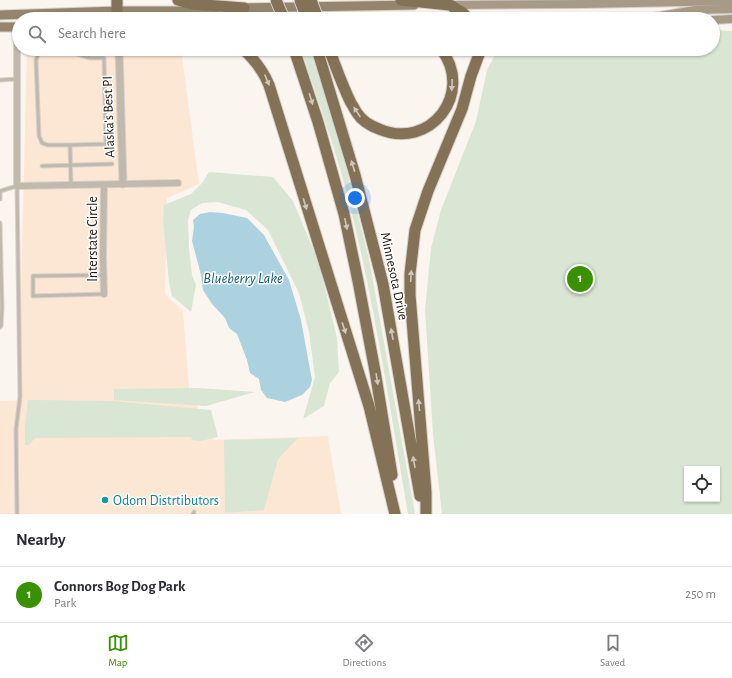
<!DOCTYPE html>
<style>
body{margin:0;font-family:"Alegreya Sans",sans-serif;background:#f7f7f7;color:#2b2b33}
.controls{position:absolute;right:12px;bottom:12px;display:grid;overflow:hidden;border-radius:0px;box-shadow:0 1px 3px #0004}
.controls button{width:36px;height:36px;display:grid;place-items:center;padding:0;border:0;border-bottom:1px solid #e1e1e2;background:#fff;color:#2b2b33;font:20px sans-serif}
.you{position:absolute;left:355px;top:198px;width:14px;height:14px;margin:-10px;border:3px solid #fff;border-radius:50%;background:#1a73e8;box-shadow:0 0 0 6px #1a73e833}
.badge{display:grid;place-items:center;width:26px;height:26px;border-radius:50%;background:#3a9100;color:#fff;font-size:13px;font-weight:700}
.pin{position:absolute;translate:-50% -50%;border:2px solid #fff;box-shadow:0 1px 4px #0006}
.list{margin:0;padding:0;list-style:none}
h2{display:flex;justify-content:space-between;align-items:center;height:52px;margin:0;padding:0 16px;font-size:17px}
h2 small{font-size:13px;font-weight:400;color:#7c7c81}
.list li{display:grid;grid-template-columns:26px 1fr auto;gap:12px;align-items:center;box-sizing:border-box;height:56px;padding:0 16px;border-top:1px solid #e1e1e2}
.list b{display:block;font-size:15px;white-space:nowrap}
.list p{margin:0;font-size:13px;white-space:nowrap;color:#7c7c81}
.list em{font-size:13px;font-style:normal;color:#7c7c81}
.icon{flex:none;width:22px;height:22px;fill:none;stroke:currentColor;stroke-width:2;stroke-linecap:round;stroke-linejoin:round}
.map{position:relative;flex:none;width:732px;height:514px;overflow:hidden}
.search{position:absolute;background:#fff;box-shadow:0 1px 3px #0004;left:12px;right:12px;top:12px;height:44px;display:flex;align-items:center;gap:10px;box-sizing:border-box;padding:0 14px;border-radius:22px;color:#7c7c81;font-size:15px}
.sheet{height:108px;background:#fff}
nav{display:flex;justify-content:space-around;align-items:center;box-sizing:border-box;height:56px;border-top:1px solid #e1e1e2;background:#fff;font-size:11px;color:#7c7c81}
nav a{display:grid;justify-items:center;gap:2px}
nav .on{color:#3a9100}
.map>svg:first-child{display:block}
.built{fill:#fce7d5}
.green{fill:#d8e6d3;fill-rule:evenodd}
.water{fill:#acd2e0}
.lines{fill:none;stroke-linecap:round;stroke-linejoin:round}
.service-casing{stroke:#d8d1cc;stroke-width:5}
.minor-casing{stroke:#d8d1cc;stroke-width:8}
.tertiary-casing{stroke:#d8d1cc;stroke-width:9}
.secondary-casing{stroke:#d8d1cc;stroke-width:10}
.primary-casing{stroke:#d8d1cc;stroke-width:11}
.motorway-casing{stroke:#d8d1cc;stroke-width:13}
.service{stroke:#c1b9ac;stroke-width:3}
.minor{stroke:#c1b9ac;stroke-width:6}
.tertiary{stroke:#c1b9ac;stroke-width:7}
.secondary{stroke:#a79a87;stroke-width:8}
.primary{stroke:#94856d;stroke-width:9}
.motorway{stroke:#847257;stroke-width:11}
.motorway-bridge-casing{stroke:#d8d1cc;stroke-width:13;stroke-linecap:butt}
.motorway-bridge{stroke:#847257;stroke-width:11}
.oneway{fill:#cec7bc}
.culture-dot{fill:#0f9aa8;stroke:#fff;stroke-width:1.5}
.labels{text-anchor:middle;stroke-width:3;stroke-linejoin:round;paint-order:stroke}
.street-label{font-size:14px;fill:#20170e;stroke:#fff}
.culture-label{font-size:14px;fill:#0d838f;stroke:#fff;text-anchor:start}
.water-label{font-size:15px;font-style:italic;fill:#115c70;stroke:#fff}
</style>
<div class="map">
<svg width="732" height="514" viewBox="0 0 732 514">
<rect width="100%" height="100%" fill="#fbf5f0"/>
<path class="built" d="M 27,49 L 181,49 L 199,184 L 167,198 L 165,294 L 183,311 L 189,387 L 213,440 L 328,436 L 341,514 L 0,514 L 0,401 L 22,400 L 20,331 Z"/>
<path class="green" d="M 713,30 L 732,31 L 732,514 L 442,514 L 433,434 L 425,310 L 431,248 L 441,210 L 476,121 L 487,70 L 498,49 L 713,49 ZM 687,469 L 717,469 L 717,499 L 687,499 Z
M 301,49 L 310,49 L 338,136 L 369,259 L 415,514 L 408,514 C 391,414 376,313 352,214 C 339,158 319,104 301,49 Z
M 209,172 L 273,177 L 293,201 L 319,263 L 337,338 L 339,372 L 330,383 L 324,406 L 303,419 L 315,377 L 309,332 L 299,293 L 268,230 L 246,210 L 218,202 L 202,203 L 191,210 L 188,220 L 189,248 L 192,275 L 196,285 L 191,312 L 172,296 L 169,283 L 163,220 L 164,205 L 191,194 L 202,183 Z
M 198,388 L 255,392 L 206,406 L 114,400 L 114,389 Z
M 28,400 L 112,401 L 211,410 L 218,437 L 200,441 L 192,440 L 191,437 L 35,438 L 29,445 L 25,445 L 25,427 Z
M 298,438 L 278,459 L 264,510 L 225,513 L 224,440 Z"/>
<path class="water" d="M 210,212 L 223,213 L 247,218 L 264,235 L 289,280 L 301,320 L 312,380 L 310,387 L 302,395 L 285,402 L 267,398 L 261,390 L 259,379 L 250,373 L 247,360 L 237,334 L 229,328 L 225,318 L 212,304 L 203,290 L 201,275 L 192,241 L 194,227 L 193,220 L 200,214 Z"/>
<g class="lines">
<g class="service-casing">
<path id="service" d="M 0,80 L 17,79
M 70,145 L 48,145 L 42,143 L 39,136 L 36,60 L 38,55 L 43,51 L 64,50 L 90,58 L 104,58 L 106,144 L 70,145 L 71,185
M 42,166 L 112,164
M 0,199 L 0,191 L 17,186 L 20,397 L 16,429 L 17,514
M 0,223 L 2,308 L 1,326 L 0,327
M 103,275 L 33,276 L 33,296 L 104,294
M 193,514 L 194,512"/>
</g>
<g class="minor-casing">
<path id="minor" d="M 17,27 L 17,186 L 178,183
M 104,294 L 103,258 L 104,185"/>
</g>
<g class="tertiary-casing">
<path id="tertiary" d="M 119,49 L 123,184"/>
</g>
<g class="secondary-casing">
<path id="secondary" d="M 451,5 L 585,4 L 732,1
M 642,19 L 695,10 L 732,9
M 713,20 L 732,19"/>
</g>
<g class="primary-casing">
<path id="primary" d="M 237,8 L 414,5
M 0,15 L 117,11 L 180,11 L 215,10
M 0,27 L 19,27"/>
</g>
<g class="motorway-casing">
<path id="motorway" d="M 117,0 L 117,11
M 178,0 L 192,4 L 244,8
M 401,0 L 450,5 L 463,13 L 469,19
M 243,49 C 255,60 263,70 269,85 L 369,406 L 395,514
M 294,49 L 318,122 L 344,214 L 358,281 L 375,371 L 392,475
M 317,49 L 355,175 L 383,284 L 420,496
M 329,49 C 336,67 342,85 351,103 C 353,106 355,110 357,113 C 362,121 371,126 379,129 C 430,151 475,93 441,49
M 426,514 L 426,492 L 410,295 L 410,274 L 415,230 L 428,191 L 462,109 L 471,76 L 481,49"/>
</g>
<use href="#service" class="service"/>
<use href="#minor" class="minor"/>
<use href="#tertiary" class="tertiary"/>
<use href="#secondary" class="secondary"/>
<use href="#primary" class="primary"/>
<use href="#motorway" class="motorway"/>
<g class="motorway-bridge-casing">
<path id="motorway-bridge" d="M 276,0 L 284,19
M 300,0 L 307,19
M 311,0 L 318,19"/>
</g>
<use href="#motorway-bridge" class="motorway-bridge"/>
</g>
<defs><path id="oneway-solid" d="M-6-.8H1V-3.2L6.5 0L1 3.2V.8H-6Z"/></defs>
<g class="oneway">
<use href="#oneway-solid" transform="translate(267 80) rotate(67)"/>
<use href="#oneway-solid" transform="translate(452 85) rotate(92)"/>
<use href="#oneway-solid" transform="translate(311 99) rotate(73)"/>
<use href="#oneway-solid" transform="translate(357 112) rotate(-124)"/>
<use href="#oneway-solid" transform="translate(353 166) rotate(-107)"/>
<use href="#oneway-solid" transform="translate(305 204) rotate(73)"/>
<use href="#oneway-solid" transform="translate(346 224) rotate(78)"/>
<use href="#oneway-solid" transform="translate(411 276) rotate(-87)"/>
<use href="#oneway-solid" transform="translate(344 328) rotate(72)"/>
<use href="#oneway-solid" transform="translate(392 334) rotate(-100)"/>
<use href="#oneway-solid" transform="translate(377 379) rotate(81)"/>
<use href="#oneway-solid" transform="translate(419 405) rotate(-95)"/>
<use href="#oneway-solid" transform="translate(414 462) rotate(-100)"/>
</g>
<circle class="culture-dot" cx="105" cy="500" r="4"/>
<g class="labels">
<g class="street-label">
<text transform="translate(108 117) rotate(-92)" y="5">Alaska's Best PI</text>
<text transform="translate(92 239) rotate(-90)" y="5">Interstate Circle</text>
<text transform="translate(395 276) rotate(78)" y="5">Minnesota Drive</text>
</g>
<g class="culture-label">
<text x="113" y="505">Odom Distrtibutors</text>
</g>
<g class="water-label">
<text x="243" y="283">Blueberry Lake</text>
</g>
</g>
</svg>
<div class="controls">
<button><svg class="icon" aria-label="locate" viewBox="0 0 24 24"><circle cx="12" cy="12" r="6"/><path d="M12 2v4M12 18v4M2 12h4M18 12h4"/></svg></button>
</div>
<div class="you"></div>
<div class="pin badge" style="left:580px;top:279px">1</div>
<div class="search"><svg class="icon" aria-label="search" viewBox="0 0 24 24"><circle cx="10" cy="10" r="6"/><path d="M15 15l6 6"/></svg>Search here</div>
</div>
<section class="sheet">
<h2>Nearby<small></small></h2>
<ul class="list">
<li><span class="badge">1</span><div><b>Connors Bog Dog Park</b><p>Park</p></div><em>250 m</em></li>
</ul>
</section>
<nav>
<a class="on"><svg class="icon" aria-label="map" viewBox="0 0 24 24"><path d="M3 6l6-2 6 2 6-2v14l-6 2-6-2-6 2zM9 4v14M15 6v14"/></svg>Map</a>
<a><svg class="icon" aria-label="directions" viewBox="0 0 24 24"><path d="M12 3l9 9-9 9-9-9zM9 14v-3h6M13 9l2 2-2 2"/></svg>Directions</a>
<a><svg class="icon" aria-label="saved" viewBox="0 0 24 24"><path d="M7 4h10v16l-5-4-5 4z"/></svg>Saved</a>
</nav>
